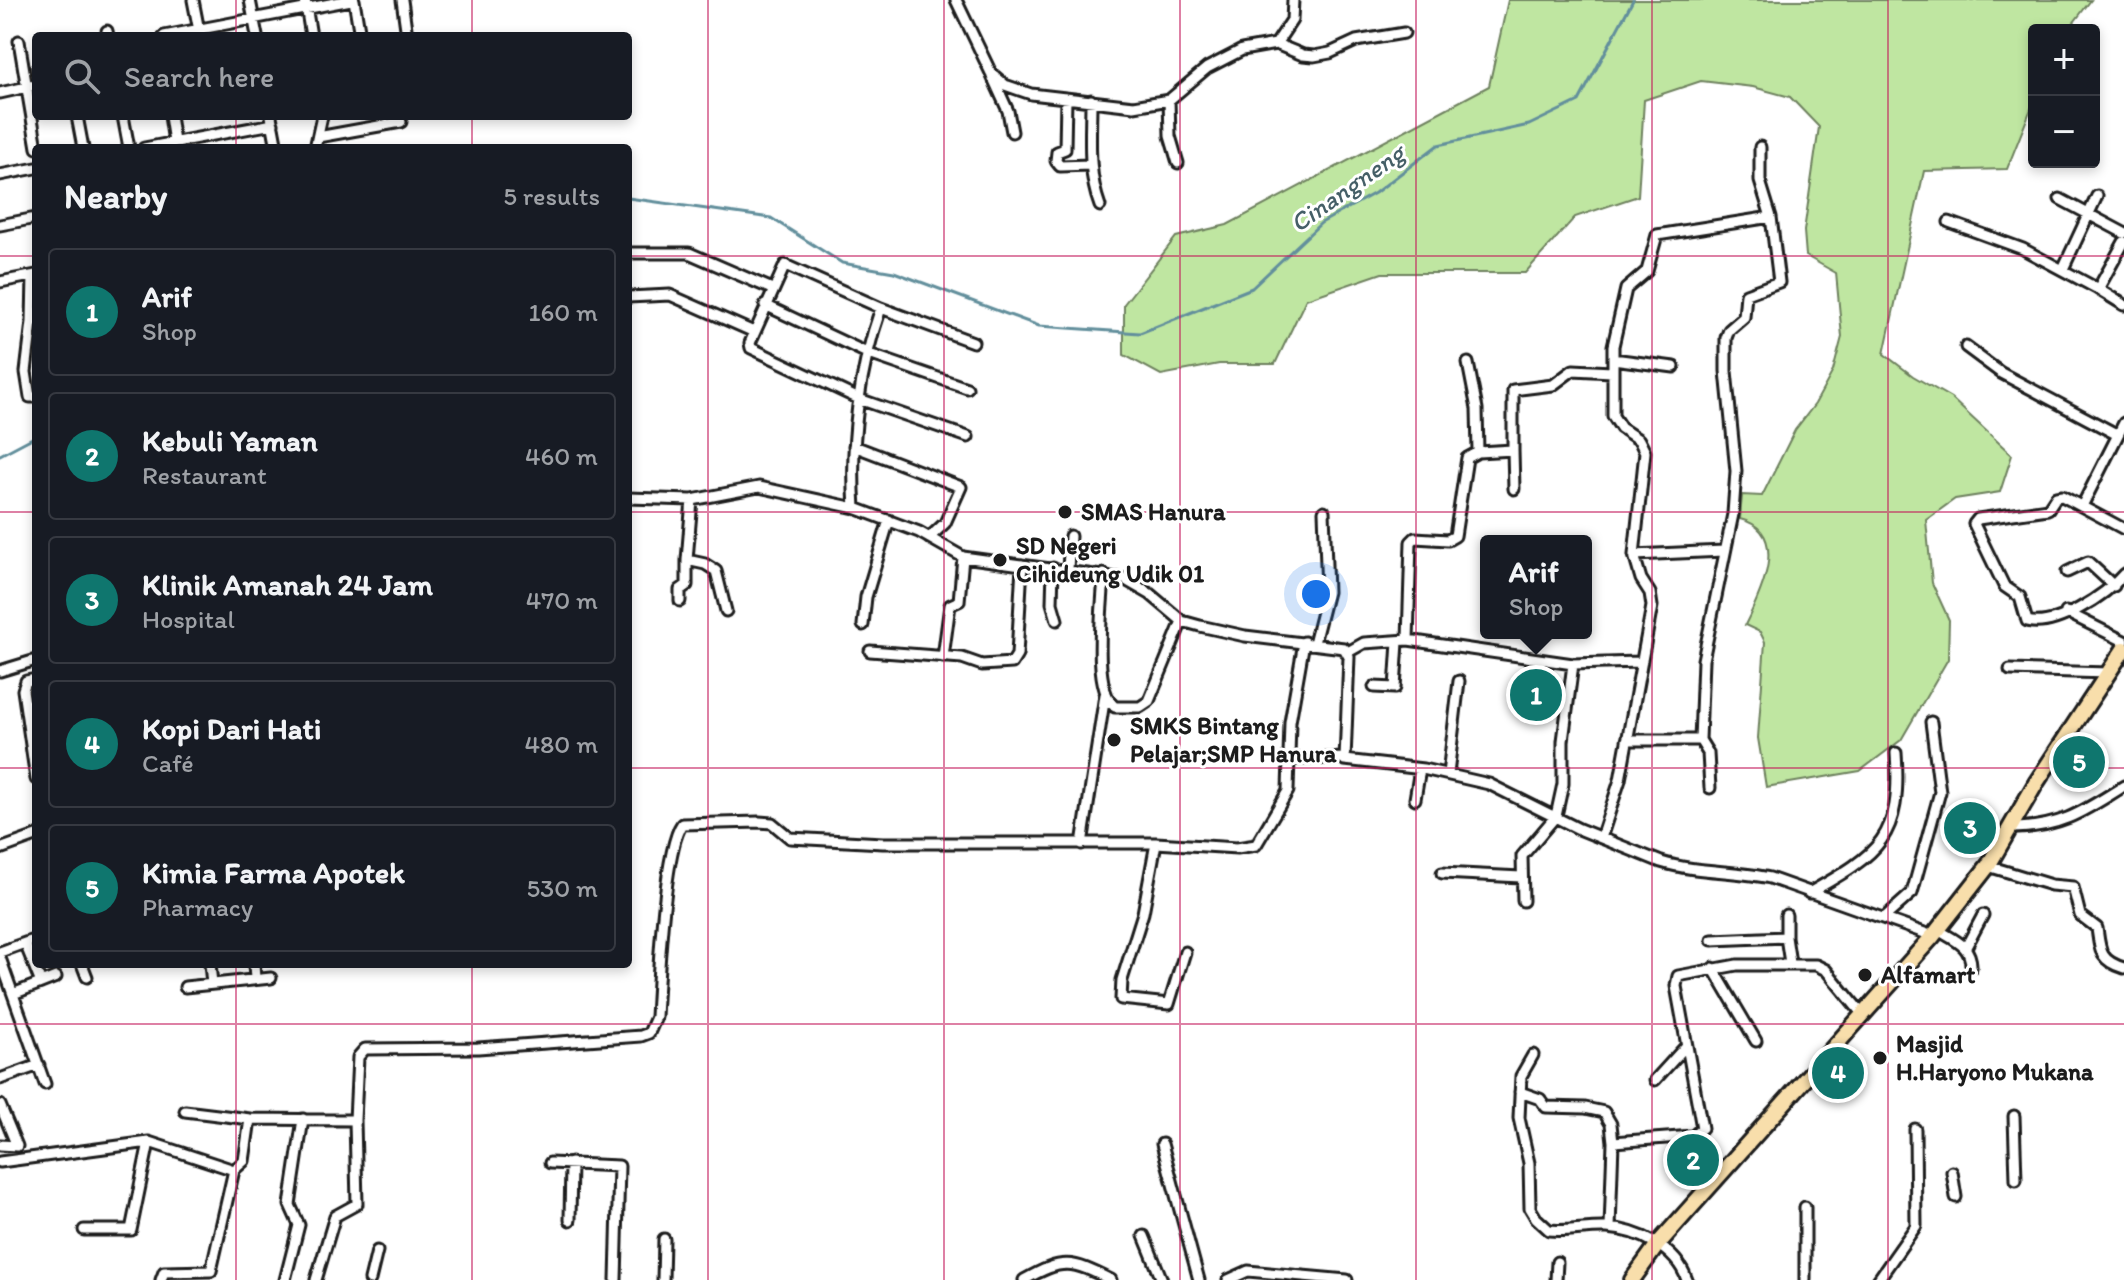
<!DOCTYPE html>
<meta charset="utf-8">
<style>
body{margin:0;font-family:Itim,sans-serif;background:#242831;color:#f1f3f6}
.controls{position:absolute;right:24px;top:24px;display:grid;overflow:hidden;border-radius:8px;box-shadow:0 4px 12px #0003}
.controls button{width:72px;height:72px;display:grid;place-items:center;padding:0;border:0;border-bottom:2px solid #363941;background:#171b24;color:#f1f3f6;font:40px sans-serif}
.you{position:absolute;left:1316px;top:594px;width:28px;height:28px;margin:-20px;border:6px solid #fff;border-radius:50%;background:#1a73e8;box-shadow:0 0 0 12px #1a73e833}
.badge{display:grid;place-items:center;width:52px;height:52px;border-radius:50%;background:#0f766e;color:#fff;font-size:26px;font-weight:700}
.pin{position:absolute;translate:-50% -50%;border:4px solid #fff;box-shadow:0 2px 8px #0006}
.popup{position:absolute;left:1480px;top:535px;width:112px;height:104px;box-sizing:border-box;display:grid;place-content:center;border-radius:8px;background:#171b24;filter:drop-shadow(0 2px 6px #0005);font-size:26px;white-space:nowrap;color:#9ea1a6}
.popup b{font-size:30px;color:#f1f3f6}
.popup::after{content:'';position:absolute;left:50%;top:100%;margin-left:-16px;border:16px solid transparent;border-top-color:#171b24}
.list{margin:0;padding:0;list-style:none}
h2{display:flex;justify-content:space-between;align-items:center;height:104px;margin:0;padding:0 32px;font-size:34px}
h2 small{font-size:26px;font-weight:400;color:#9ea1a6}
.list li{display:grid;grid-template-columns:52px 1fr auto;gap:24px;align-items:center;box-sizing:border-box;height:128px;margin:0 16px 16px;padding:0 16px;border:2px solid #363941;border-radius:8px}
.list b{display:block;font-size:30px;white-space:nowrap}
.list p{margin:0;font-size:26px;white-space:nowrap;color:#9ea1a6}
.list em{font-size:26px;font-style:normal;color:#9ea1a6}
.icon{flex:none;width:44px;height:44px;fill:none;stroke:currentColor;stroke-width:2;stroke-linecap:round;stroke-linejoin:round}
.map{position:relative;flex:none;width:2124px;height:1280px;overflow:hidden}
.search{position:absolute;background:#171b24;box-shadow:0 4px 12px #0003;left:32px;top:32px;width:600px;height:88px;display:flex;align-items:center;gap:20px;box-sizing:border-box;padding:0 28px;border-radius:8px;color:#9ea1a6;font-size:30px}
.panel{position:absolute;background:#171b24;box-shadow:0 4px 12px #0003;left:32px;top:144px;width:600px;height:824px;border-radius:8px}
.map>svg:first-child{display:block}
.green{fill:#bfe6a1;stroke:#6e815e;stroke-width:2}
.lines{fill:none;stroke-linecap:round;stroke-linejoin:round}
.stream{stroke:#628f9c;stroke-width:3}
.minor-casing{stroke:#1c1c1c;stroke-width:15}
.trunk-casing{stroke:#1c1c1c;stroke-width:20}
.minor{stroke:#fff;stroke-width:9}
.trunk{stroke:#f8deab;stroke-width:14}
.grid{fill:none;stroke:#c2185b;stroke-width:2;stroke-opacity:0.55}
.poi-dot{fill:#1c1c1c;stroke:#fff;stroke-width:3}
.labels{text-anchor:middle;stroke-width:6;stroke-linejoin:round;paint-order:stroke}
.poi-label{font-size:24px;font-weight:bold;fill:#1c1c1c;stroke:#fff;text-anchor:start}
.water-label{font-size:26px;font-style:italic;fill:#455f67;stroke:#fff}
</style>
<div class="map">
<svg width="2124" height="1280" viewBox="0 0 2124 1280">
<rect width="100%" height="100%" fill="#fff"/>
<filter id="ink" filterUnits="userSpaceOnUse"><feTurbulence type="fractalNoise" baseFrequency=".0125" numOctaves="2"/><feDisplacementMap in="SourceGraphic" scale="16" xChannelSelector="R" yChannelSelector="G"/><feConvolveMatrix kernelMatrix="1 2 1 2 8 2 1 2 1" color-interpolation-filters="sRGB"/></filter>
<g filter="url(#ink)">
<path class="green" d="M 1508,0 L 2091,0 L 2068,30 L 2034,30 L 2034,101 L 2007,169 L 1924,171 L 1884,354 L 1913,376 L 1951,398 L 2012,455 L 2000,492 L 1955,499 L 1926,520 L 1932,583 L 1949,620 L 1948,659 L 1901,740 L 1860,771 L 1766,787 L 1758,738 L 1765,642 L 1760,632 L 1745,625 C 1761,593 1791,532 1740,519 L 1742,495 L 1762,496 L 1795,430 L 1815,404 L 1833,371 L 1842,337 L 1836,273 L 1806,256 L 1804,231 L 1819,127 L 1790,97 L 1753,87 L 1701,81 L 1644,100 L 1638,196 L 1575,217 L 1525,273 L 1382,273 L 1306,299 L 1275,364 L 1219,364 L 1161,375 L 1124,355 L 1124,304 L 1176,237 L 1227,225 L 1489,86 Z"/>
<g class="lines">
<path class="stream" d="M 628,198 L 771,218 L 842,263 L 894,272 L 1039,326 L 1140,333 L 1252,288 L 1321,223 L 1375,193 L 1438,145 L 1529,125 L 1579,101 L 1633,0
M 0,455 L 36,436"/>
<g class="minor-casing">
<path id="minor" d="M 193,0 L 200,36
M 250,0 L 257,36
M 305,0 L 311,36
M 354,0 L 360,36
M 402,0 L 407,36
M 956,0 L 991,73 L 1005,85 L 1031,94 L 1134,106 L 1169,100 L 1207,68 L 1242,50 L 1276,44 L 1303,55 L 1314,56 L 1330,53 L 1356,41 L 1404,33
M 107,31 L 108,36
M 164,36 L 351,0
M 19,41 L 37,148
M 1276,44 L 1292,20 L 1293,0
M 992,76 L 1008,111 L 1012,132
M 0,93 L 36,85
M 1066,98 L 1065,149 L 1057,152 L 1056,161 L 1060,166 L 1090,165
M 1091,100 C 1091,137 1087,171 1100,206
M 1169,100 L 1170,136 L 1178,163
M 77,116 L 83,148
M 123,116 L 129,148
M 170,116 L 174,142
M 271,116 L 277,148
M 318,137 L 401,122
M 1760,147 L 1760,181 L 1771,217
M 144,148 L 273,124
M 315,148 L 322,116
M 0,175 L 36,168
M 2060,199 L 2124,233
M 1949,222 L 2023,249 L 2098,289
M 0,225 L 36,218
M 2124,242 L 2098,289 L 2124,305
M 628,253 L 689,253 L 772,289
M 2063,269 L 2097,196
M 33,276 L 32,322 L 35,321
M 0,282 L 36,275
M 628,297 L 670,295 L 754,332
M 765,305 L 869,354 L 967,388
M 881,308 L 785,265 L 750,343 L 751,348 L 859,399 L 968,437
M 32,322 L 26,372 L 30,397 L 36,397
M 1966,347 L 2001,373 L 2118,435
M 1613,359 L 1674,367
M 1468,363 L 1477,409 L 1478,452
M 854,446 L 961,487 L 945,523 L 929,538
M 1513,450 L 1514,489
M 628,498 L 692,500 L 759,487 L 855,508 L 919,532 L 963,557 L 1124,579 L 1150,594 L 1182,621 L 1200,626 L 1245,636 L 1344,648 L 1349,657 L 1345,760 L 1423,769 L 1489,784 L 1579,829 L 1661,862 C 1697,873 1733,870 1770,878 L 1933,936
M 692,500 L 687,560 L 705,564 L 716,571 L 726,611
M 2083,504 L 2124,423
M 855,508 C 850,442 859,370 881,308 L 973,342
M 2124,529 L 2062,496 L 2056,497 L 2048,509 L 1978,519 L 1974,524 L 2004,586 L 2020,597 L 2027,621 C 2055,629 2106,595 2124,574
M 1634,555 L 1724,551
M 1053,568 L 1052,603 L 1057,620
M 1068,569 L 1070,536
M 2067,572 L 2088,562 L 2114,586
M 1104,574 C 1103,604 1091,688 1115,707 L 1140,707 L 1149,701 L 1182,621
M 680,601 L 680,590 L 687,585 L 687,560
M 2066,612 L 2124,641
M 863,625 L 866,597 L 889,520
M 1408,640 L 1573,664 L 1639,662
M 1314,643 L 1327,592 L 1324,511
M 870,651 L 962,658 L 982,665 L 1012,663 L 1017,655 L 1022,565
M 1348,652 L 1364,643 L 1408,640 L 1411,542 L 1415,538 L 1448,540 L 1455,536 L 1467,458 L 1478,452 L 1513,450 L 1513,390 L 1553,385 L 1573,370 L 1612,372
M 943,657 L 950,605 L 959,601 L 963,557
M 2010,670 L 2108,673
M 0,671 L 36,660
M 36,679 L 26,681 L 23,690 L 36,779
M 1374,687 L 1395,688 L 1398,642
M 1627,740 L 1700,740
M 1290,759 L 1343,758
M 1448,774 L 1459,681
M 1415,799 L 1420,769
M 2010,828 C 2060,828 2083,812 2124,786
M 1601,838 L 1620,780 L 1652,606 L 1650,593 L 1641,579 L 1634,555 L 1645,452 L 1639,440 L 1621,428 L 1613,416 L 1613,346 L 1626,289 L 1647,271 L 1657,235 L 1771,217 L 1779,282 L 1746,294 L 1744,317 L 1729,330 L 1726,338 L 1726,371 L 1736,471 L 1733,514 L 1703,660 L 1700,740 L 1708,753 L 1710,788
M 1156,843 L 1143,913 L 1122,980 L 1121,999 L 1169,1004 L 1185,952
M 1082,844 L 1105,695
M 0,849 L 36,836
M 1988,866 L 2051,885 L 2073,887 L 2080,915 L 2097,928 C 2100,951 2100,961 2124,968
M 1442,873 L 1521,877
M 1809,893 C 1880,853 1902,838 1896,753
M 1523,901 L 1522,856 L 1556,816 L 1563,784 L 1563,741 L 1573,664
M 1786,915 L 1786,937
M 1884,918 L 1912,893 L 1940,792 L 1931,722
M 1938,930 C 1956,941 1972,946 1971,968
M 1712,940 L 1786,937 L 1790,963
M 25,943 L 41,983
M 1966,947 L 1983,915
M 0,952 L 36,939
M 0,958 L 45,1084
M 82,964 L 87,977
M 210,964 L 212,984
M 254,964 L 255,979
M 1713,968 L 1756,1041
M 185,987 L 271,978
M 13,994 L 56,977
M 1533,1055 L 1521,1076 L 1519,1118 L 1529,1163 L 1530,1208 L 1536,1218 L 1549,1230 C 1568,1232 1588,1227 1607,1228 C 1639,1230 1677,1249 1687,1280
M 0,1079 L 39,1065
M 1655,1080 L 1686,1046
M 1520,1092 L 1540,1099 L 1546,1107 L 1585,1108 L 1604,1112 L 1611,1124 L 1613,1142
M 0,1105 L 17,1146 L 0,1145
M 185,1111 L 250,1119
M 2014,1116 L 2016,1180
M 355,1120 L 358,1057 L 365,1049 L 478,1048 L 641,1036 L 649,1033 L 656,1017 C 658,980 664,849 682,824 L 759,822 L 772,823 L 790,838 L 883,843 L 1156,843 L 1237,848 L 1256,845 L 1288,791 L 1290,722 L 1304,642
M 1162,1144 L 1199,1280
M 0,1162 L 149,1142 L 234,1170 L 244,1161 L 250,1119 L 355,1120 L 357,1204 L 335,1216 L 316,1280
M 550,1163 L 619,1166 L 616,1280
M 1952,1172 L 1956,1197
M 1805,1207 L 1805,1280
M 570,1220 L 571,1163
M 1610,1228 L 1613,1142 L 1693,1136 L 1702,1128 L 1676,986 L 1678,976 L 1737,965 L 1816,965 L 1826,970 L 1863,1015
M 84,1230 L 131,1230 L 149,1142
M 1144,1236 L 1162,1280
M 161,1280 L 164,1272 L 211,1271 L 234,1170
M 285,1280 L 299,1225 L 290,1205 L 303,1119
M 370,1280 L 377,1251
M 663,1280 L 664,1239
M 1024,1280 C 1063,1258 1071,1260 1111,1280
M 1228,1280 L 1248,1271 L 1347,1280
M 1556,1280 L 1557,1262
M 1878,1280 L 1916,1226 L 1915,1129"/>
</g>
<g class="trunk-casing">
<path id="trunk" d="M 1632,1280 L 1658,1244 L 1933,936 L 1988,866 L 2036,783 L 2124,649"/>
</g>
<use href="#minor" class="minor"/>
<use href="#trunk" class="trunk"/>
</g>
</g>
<path class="grid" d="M 236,0 L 236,36M 472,0 L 472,36M 708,0 L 708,1280M 944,0 L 944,1280M 1180,0 L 1180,1280M 1416,0 L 1416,1280M 1652,0 L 1652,1280M 1888,0 L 1888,1280M 236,116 L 236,148M 472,116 L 472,148M 0,256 L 36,256M 628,256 L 2124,256M 0,512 L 36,512M 628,512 L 2124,512M 0,768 L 36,768M 628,768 L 2124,768M 236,964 L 236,1280M 472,964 L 472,1280M 0,1024 L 2124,1024"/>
<g class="poi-dot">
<circle cx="1065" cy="512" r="8"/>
<circle cx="1000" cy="560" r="8"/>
<circle cx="1114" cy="740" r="8"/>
<circle cx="1865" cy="975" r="8"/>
<circle cx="1880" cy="1058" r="8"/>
</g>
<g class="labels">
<g class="poi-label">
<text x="1081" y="520">SMAS Hanura</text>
<text x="1016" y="554">SD Negeri<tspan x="1016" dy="28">Cihideung Udik 01</tspan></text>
<text x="1130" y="734">SMKS Bintang<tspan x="1130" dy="28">Pelajar;SMP Hanura</tspan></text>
<text x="1881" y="983">Alfamart</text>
<text x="1896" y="1052">Masjid<tspan x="1896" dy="28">H.Haryono Mukana</tspan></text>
</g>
<g class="water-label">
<text transform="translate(1347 188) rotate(-35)" y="9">Cinangneng</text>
</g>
</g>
</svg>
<div class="controls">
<button>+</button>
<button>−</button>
</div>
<div class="you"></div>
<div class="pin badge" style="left:1536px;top:695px">1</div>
<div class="popup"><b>Arif</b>Shop</div>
<div class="pin badge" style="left:1693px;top:1160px">2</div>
<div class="pin badge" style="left:1970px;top:828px">3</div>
<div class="pin badge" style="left:1838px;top:1073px">4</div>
<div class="pin badge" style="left:2079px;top:762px">5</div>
<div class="search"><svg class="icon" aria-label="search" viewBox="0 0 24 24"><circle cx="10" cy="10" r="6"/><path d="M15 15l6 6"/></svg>Search here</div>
<section class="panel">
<h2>Nearby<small>5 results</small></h2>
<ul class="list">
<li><span class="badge">1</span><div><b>Arif</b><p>Shop</p></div><em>160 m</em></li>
<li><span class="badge">2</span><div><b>Kebuli Yaman</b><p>Restaurant</p></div><em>460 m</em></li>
<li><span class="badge">3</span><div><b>Klinik Amanah 24 Jam</b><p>Hospital</p></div><em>470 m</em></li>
<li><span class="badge">4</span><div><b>Kopi Dari Hati</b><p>Café</p></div><em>480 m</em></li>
<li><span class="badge">5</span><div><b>Kimia Farma Apotek</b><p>Pharmacy</p></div><em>530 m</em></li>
</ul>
</section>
</div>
